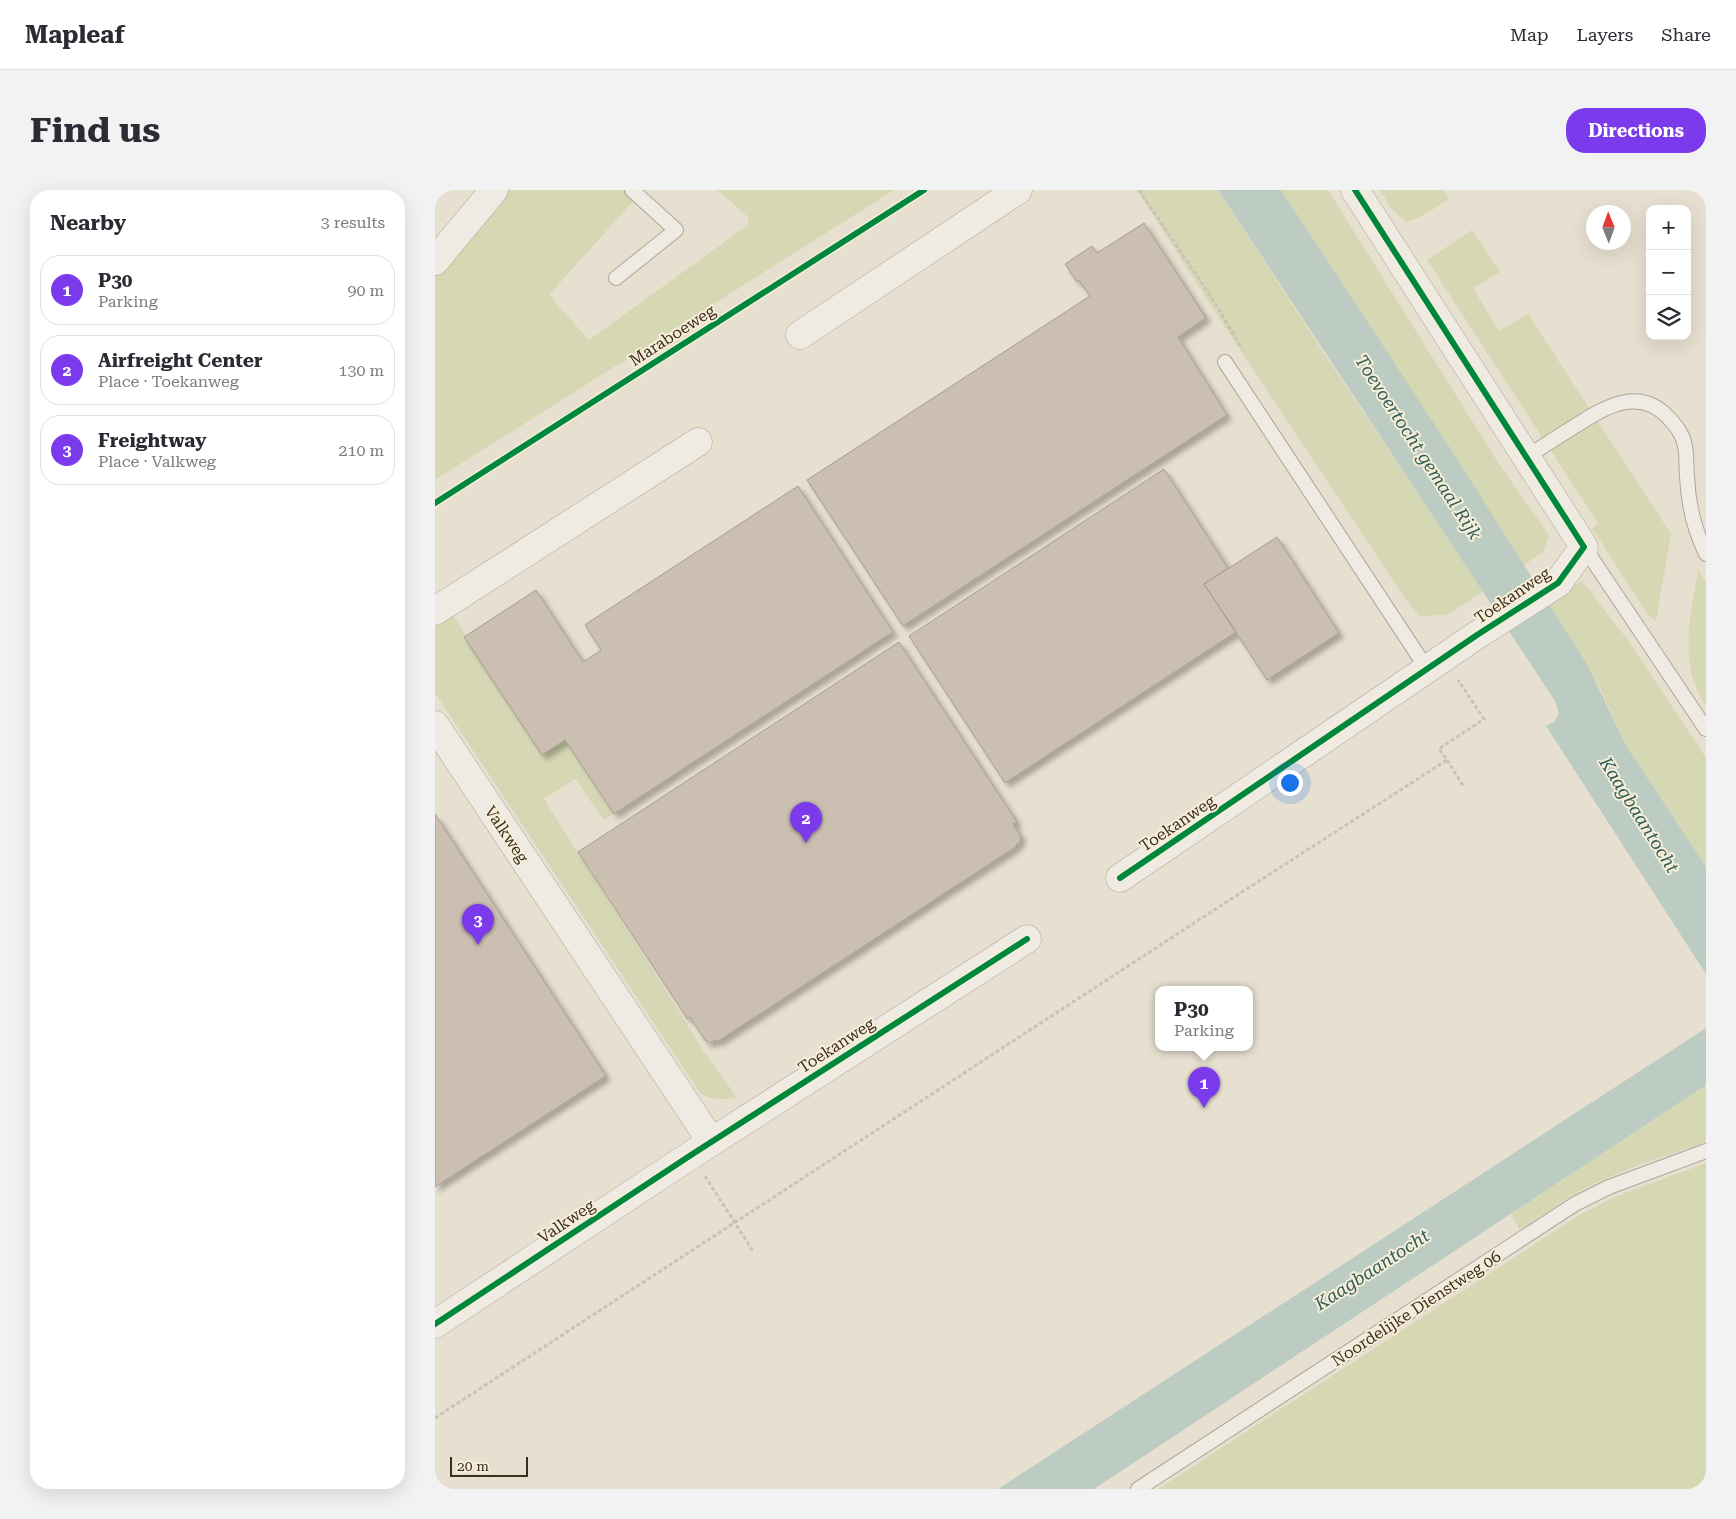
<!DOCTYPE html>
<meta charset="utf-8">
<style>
body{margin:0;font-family:"Roboto Serif",serif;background:#f2f2f3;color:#2b2b33}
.controls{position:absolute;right:15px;top:15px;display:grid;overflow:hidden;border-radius:10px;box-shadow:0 5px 20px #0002}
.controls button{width:45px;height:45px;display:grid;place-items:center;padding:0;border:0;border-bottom:1px solid #e1e1e2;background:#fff;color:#2b2b33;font:25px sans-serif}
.compass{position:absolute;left:1151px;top:15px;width:45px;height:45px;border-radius:50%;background:#fff;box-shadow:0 5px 20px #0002;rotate:359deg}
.scale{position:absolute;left:15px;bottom:12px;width:78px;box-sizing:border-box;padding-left:5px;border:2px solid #3d2e20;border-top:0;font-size:14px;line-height:18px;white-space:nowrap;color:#3d2e20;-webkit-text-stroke:4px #f7eed8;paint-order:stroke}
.you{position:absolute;left:854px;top:592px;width:18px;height:18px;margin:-12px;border:4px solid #fff;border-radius:50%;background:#1a73e8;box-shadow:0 0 0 8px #1a73e833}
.badge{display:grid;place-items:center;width:32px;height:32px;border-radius:50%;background:#7c3aed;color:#fff;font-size:16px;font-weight:700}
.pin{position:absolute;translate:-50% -41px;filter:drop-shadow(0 1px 2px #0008)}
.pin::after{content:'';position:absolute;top:26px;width:18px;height:15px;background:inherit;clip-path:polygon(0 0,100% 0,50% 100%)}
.popup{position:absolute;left:720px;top:796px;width:98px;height:65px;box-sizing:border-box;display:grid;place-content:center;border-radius:10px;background:#fff;filter:drop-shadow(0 1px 4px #0005);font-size:16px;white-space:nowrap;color:#7c7c81}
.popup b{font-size:19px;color:#2b2b33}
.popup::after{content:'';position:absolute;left:50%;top:100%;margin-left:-10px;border:10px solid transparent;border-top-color:#fff}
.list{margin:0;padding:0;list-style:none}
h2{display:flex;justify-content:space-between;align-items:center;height:65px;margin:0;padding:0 20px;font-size:21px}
h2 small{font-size:16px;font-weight:400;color:#7c7c81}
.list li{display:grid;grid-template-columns:32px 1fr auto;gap:15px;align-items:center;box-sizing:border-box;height:70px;margin:0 10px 10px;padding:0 10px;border:1px solid #e1e1e2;border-radius:20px}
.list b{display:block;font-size:19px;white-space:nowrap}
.list p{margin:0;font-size:16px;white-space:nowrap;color:#7c7c81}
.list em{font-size:16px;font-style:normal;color:#7c7c81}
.icon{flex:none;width:28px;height:28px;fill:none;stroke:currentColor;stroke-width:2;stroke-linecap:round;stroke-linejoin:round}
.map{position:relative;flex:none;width:1271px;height:1299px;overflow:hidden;border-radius:20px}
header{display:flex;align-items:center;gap:30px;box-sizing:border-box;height:70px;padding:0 25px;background:#fff;border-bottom:1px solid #e1e1e2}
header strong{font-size:24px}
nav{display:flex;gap:28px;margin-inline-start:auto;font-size:18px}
.intro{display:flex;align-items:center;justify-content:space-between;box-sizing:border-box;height:120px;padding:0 30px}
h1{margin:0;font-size:35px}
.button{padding:12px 22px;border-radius:20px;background:#7c3aed;color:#fff;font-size:18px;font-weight:700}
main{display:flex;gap:30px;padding:0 30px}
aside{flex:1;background:#fff;border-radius:20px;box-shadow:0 5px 20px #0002}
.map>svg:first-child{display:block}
.green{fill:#d6d7b3}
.water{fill:#bcccc2}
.building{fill:#cbbfb2;stroke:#a89c90;filter:url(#shadow)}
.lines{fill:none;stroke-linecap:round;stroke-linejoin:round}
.service-casing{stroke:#ada599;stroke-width:16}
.minor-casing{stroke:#ada599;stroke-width:29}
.tertiary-casing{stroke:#ada599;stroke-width:29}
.path{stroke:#c8c2b9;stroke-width:3;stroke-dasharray:4 2.5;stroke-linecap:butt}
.service{stroke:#efebe3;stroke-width:14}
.minor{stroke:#efebe3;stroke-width:28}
.tertiary{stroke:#efebe3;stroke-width:28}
.cycleway-casing{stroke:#f7eed8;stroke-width:9}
.cycleway{stroke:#00873e;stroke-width:6}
.labels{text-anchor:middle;stroke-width:4;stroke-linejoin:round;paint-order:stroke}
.street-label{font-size:16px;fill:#3d2e20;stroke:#f7eed8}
.water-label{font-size:18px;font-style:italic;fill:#2f5d5a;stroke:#f7eed8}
</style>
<header>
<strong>Mapleaf</strong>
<nav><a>Map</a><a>Layers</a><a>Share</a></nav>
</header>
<div class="intro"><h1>Find us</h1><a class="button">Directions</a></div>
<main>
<aside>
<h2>Nearby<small>3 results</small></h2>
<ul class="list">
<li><span class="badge">1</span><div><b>P30</b><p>Parking</p></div><em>90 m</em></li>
<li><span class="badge">2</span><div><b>Airfreight Center</b><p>Place · Toekanweg</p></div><em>130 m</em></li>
<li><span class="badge">3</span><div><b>Freightway</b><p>Place · Valkweg</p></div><em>210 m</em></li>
</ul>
</aside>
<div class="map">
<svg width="1271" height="1299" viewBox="0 0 1271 1299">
<defs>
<filter id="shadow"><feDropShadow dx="4.5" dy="4.5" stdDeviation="2.5" flood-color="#0004"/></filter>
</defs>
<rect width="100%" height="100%" fill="#e7e0d1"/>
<path class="green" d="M 59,0 L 208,0 L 114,105 L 154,150 L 313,35 L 313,28 L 309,23 L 282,0 L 459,0 L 0,290 L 0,71 Z
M 702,0 L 783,0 L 888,162 L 1049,401 L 1012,425 L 985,426 L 971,410 L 784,128 Z
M 846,0 L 893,0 L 1064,274 L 1114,345 L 1109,361 L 1089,375 Z
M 945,0 L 1008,0 L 1014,9 L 986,27 L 971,32 L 956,18 Z
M 1037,40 L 1065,82 L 1038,98 L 1064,141 L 1093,124 L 1236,344 L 1221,431 L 1213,425 L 1157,338 L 1163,333 L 992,70 Z
M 1263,379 L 1271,392 L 1271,516 C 1242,472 1256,427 1263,379 Z
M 1147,391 L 1193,450 L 1271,568 L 1271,677 L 1192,557 L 1165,498 L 1113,413 Z
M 15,421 L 103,555 L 125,541 L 178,624 L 169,630 L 140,589 L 109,609 L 268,860 L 302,908 C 288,909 277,911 265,903 L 0,503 L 0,433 Z
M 1271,895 L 1271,952 C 1231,966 1191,978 1153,997 C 1129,1009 1108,1025 1085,1040 L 1076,1024 Z
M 1271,973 L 1271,1299 L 723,1299 L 1146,1024 L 1179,1007 Z"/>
<path class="water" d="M 783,0 L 846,0 L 1013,255 L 1153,476 L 1192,557 L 1271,677 L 1271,784 L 1111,536 L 1120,531 L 1124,523 L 1120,511 Z
M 1271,838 L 1271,895 L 659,1299 L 563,1299 Z"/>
<path class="building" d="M 709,33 L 771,128 L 743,147 L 792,225 L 468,436 L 372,290 L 655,106 L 644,90 L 642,92 L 630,74 L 657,56 L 662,63 Z
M 729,279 L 793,378 L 769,394 L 801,442 L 570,593 L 474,446 Z
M 363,296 L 458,442 L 179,624 L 130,550 L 107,565 L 29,447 L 101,400 L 148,472 L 166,460 L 150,435 L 151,434 Z
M 842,347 L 904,443 L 832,490 L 769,394 Z
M 464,452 L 582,632 L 578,634 L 586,646 L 585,652 L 581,655 L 582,656 L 282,852 L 281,850 L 275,853 L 270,850 L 255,827 L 252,829 L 250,825 L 143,662 Z
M 0,624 L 171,886 L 0,997 Z"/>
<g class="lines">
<g class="service-casing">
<path id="service" d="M 181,88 L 241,40 L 197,0
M 790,172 L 992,479
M 1092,267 C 1107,257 1122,247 1137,238 C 1167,219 1202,195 1233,227 C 1241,236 1248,244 1250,256 C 1252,266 1251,276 1252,286 C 1253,313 1259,339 1271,364
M 1149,357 L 1271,539
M 703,1299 L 1140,1014 L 1174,997 L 1271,961"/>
</g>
<g class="minor-casing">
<path id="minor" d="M 365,145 L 583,0
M 0,421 L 263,252
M 0,535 L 276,951
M 685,688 L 1042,445 L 1123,393 L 1149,357 L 920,0
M 0,1134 L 256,965 L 592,749"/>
</g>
<g class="tertiary-casing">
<path id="tertiary" d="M 0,71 L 59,0"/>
</g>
<path class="path" d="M 704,0 L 777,108 L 807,159
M 1012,570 L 1029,597
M 270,986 L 318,1061
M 0,1228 L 776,722 L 1012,570 L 1004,559 L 1049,529 L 1023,490"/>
<use href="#service" class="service"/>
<use href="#minor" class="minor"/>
<use href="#tertiary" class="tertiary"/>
<g class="cycleway-casing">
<path id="cycleway" d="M 0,313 L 489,0
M 685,688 L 1042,445 L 1123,393 L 1149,357 L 920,0
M 0,1134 L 256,965 L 592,749"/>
</g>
<use href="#cycleway" class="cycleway"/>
</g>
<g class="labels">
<g class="street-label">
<text transform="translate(237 145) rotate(-33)" y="6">Maraboeweg</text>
<text transform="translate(1077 405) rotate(-34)" y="6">Toekanweg</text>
<text transform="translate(742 633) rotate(-34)" y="6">Toekanweg</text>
<text transform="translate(72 644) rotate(56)" y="6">Valkweg</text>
<text transform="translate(401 855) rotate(-33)" y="6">Toekanweg</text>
<text transform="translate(131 1031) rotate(-34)" y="6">Valkweg</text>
<text transform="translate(981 1118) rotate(-33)" y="6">Noordelijke Dienstweg 06</text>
</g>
<g class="water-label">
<text transform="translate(983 257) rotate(57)" y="6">Toevoertocht gemaal Rijk</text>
<text transform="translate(1204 625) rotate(58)" y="6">Kaagbaantocht</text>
<text transform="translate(937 1080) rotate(-33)" y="6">Kaagbaantocht</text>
</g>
</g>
</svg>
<div class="controls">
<button>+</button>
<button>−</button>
<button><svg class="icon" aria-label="layers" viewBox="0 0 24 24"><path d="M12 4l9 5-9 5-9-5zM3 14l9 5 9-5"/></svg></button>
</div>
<svg class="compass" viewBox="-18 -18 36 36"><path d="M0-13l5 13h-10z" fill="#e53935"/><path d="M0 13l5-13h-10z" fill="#7c7c81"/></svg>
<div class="scale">20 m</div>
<div class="you"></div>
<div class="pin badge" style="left:769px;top:918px">1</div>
<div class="popup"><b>P30</b>Parking</div>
<div class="pin badge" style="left:371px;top:653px">2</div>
<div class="pin badge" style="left:43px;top:755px">3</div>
</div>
</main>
